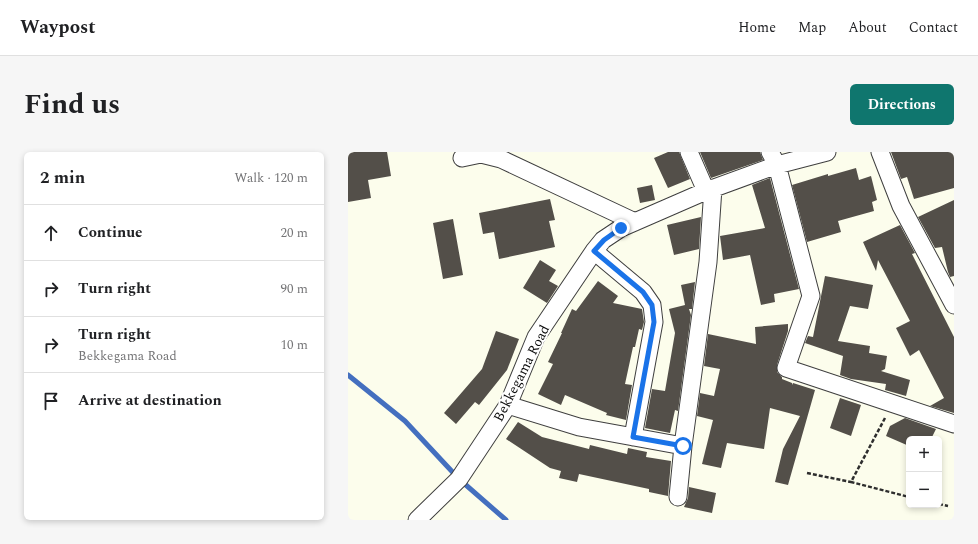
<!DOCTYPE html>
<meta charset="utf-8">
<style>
body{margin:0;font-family:Spectral,serif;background:#f6f6f6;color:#202124}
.controls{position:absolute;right:12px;bottom:12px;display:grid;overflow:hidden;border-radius:6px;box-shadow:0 2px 6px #0003}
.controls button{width:36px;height:36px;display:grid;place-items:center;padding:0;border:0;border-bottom:1px solid #e0e0e0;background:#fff;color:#202124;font:20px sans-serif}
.stop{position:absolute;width:12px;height:12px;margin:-9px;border:3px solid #1a73e8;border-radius:50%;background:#fff}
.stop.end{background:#1a73e8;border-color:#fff;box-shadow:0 1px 4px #0008}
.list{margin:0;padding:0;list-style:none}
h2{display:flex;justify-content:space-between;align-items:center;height:52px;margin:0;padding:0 16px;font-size:17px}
h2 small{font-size:13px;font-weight:400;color:#757577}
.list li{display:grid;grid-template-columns:26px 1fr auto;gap:12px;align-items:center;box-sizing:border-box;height:56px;padding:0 16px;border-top:1px solid #e0e0e0}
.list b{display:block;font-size:15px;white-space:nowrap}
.list p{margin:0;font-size:13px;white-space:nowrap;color:#757577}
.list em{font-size:13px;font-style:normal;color:#757577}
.icon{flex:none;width:22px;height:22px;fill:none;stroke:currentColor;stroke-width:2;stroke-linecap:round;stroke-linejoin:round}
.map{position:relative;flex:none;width:606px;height:368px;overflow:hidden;border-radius:6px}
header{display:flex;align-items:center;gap:24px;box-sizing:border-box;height:56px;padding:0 20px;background:#fff;border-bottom:1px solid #e0e0e0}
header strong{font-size:19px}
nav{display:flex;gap:22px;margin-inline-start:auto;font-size:14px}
.intro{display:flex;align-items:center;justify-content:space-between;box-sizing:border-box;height:96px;padding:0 24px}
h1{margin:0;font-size:28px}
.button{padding:10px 18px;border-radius:6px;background:#0f766e;color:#fff;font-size:14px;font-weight:700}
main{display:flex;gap:24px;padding:0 24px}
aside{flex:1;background:#fff;border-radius:6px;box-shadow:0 2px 6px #0003}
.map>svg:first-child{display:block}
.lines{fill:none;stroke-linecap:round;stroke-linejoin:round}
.stream{stroke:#446fbf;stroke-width:5}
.building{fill:#534f49}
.minor-casing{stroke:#3f3f3f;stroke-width:19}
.path{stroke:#2e2e2e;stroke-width:2.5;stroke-dasharray:4 2;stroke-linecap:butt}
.minor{stroke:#fff;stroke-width:17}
.route{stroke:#1a73e8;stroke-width:5}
.labels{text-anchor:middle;stroke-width:4;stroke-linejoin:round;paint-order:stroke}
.street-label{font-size:14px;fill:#0c0c0c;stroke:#fff}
</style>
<header>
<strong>Waypost</strong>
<nav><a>Home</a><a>Map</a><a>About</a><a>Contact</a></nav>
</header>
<div class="intro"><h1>Find us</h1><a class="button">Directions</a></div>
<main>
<aside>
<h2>2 min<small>Walk · 120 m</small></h2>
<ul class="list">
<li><svg class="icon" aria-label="ahead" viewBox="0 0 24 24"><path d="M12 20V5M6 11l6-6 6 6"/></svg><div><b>Continue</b></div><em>20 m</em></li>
<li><svg class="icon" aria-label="right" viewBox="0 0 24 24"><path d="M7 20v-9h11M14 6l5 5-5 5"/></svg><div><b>Turn right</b></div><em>90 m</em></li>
<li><svg class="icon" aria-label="right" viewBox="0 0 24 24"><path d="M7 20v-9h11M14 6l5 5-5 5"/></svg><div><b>Turn right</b><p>Bekkegama Road</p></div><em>10 m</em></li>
<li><svg class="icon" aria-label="arrive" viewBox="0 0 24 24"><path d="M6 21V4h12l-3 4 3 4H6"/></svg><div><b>Arrive at destination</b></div></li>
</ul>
</aside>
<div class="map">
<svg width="606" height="368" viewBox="0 0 606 368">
<rect width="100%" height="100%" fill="#fcfdec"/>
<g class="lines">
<path class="stream" d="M 0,223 L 57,269 L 111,327 L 158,368"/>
</g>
<path class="building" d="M 6,0 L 39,0 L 43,24 L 20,28 L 23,46 L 0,50 L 0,1 Z
M 320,0 L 331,0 L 342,27 L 320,36 L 306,6 Z
M 352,0 L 412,0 L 415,8 L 363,26 Z
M 543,0 L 606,0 L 606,36 L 566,47 L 559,25 L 553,27 Z
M 508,16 L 511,28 L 523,24 L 529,48 L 524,50 L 526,59 L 490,69 L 493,80 L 459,90 L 444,33 L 480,22 L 480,24 Z
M 422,26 L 451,137 L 426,142 L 427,150 L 413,153 L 402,103 L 375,108 L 372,84 L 417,76 L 404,33 Z
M 304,33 L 307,48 L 292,51 L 289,36 Z
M 202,47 L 207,68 L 201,69 L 207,95 L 151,107 L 146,80 L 135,82 L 131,61 Z
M 606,48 L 606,124 L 602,125 L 600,120 L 594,95 L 587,96 L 570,65 Z
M 353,65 L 351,97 L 326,103 L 319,73 Z
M 105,67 L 115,123 L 95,127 L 85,71 Z
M 552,73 L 567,101 L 564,102 L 606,185 L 606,261 L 582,254 L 596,246 L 571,198 L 562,204 L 548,176 L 562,169 L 530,108 L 528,119 L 515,90 Z
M 192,108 L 208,118 L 201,129 L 210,134 L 199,151 L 175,136 Z
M 477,124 L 525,133 L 520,157 L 502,154 L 490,189 L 522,194 L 521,201 L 539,204 L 537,217 L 533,219 L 562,228 L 558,244 L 537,238 L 538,232 L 503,227 L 492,223 L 495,204 L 457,191 L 460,184 L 465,185 Z
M 250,129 L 270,144 L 265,151 L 294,157 L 296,170 L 294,178 L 291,177 L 287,195 L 285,195 L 277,232 L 284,233 L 278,268 L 258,263 L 259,261 L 217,243 L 213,253 L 190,242 L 205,212 L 200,210 L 214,181 L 213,181 L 224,157 L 228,159 Z
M 347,130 L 344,157 L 341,157 L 343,163 L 330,259 L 327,258 L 322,281 L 297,276 L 304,237 L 317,239 L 327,181 L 321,157 L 337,153 L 333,133 Z
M 440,172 L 440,179 L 429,213 L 429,220 L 434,225 L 434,227 L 444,231 L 444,233 L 445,231 L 467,238 L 440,333 L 427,330 L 435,297 L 452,264 L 422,256 L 416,297 L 379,291 L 373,316 L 354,312 L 365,268 L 349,264 L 352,241 L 366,244 L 372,217 L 356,214 L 360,182 L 408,192 L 407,175 Z
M 148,179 L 171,187 L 159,218 L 131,253 L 127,250 L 108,272 L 96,261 L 134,217 Z
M 492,246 L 513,253 L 503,284 L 482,276 Z
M 557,266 L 588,277 L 583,287 L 561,287 L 561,294 L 538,284 L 542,274 Z
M 170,270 L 194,285 L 241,297 L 242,293 L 279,302 L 280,296 L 299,300 L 298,305 L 323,309 L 320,344 L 301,340 L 301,337 L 231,322 L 229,330 L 211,326 L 213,319 L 202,316 L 158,287 Z
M 341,335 L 368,341 L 364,361 L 336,355 L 340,346 Z"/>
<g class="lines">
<g class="minor-casing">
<path id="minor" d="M 341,0 L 358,39
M 422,0 L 429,13 L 463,144 L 438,216 L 606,272
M 532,0 L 553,54 L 606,153
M 114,6 L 133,2 L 153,7 L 287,70
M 246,99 L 295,140 L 304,153 L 306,170 L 285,285
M 160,253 L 231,275 L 335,294
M 330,345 L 335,294 L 360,110 L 365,36
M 69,368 L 111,327 L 160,253 L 188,185 L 246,99 L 255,88 L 273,76 L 358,39 L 429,13 L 479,0"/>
</g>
<path class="path" d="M 537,266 L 503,330 L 561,345
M 459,321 L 503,330
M 591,352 L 600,354"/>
<use href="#minor" class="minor"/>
</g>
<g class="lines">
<path class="route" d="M 273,76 L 256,88 L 246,99 L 295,140 L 304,153 L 306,170 L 285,285 L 335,294"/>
</g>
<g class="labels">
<g class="street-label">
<text transform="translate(173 221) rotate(-63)" y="5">Bekkegama Road</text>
</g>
</g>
</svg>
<div class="controls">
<button>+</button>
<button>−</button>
</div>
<div class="stop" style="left:335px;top:294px"></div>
<div class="stop end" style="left:273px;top:76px"></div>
</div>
</main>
